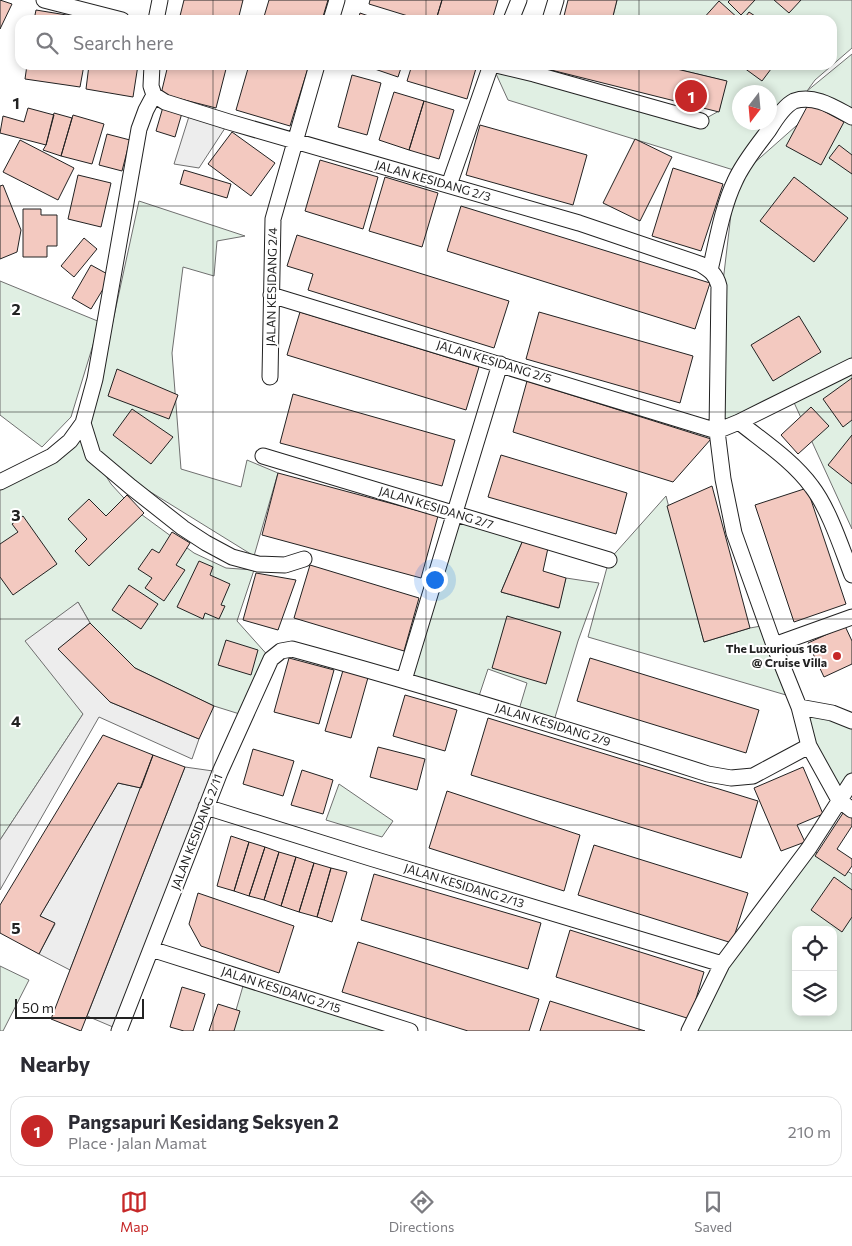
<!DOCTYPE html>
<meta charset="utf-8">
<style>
body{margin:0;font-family:Commissioner,sans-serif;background:#f7f7f7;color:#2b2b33}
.controls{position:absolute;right:15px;bottom:15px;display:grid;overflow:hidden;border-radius:10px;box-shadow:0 2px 8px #0003}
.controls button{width:45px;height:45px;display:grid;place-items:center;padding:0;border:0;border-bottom:1px solid #e1e1e2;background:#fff;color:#2b2b33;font:25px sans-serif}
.compass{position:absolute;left:732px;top:85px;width:45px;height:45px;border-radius:50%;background:#fff;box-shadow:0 2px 8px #0003;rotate:196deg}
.scale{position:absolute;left:15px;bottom:12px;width:129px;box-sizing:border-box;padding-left:5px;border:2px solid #222;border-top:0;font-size:14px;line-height:18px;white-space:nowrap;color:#222;-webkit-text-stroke:4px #fff;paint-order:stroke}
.you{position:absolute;left:434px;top:579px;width:18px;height:18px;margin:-12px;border:4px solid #fff;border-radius:50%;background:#1a73e8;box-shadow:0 0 0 8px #1a73e833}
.badge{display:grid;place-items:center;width:32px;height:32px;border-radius:50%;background:#c62828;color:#fff;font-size:16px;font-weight:700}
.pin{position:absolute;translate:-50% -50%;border:2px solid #fff;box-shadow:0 1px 5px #0006}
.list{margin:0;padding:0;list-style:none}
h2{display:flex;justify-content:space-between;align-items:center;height:65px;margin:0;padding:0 20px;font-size:21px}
h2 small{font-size:16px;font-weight:400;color:#7c7c81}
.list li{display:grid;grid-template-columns:32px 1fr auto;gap:15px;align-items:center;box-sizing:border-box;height:70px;margin:0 10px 10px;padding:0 10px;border:1px solid #e1e1e2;border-radius:15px}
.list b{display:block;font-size:19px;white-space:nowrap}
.list p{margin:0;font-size:16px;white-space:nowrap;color:#7c7c81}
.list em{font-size:16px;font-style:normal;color:#7c7c81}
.icon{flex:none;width:28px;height:28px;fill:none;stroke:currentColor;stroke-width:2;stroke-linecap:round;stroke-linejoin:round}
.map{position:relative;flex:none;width:852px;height:1031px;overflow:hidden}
.search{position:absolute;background:#fff;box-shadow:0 2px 8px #0003;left:15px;right:15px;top:15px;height:55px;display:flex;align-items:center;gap:12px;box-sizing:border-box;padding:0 18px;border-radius:15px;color:#7c7c81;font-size:19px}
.sheet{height:145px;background:#fff}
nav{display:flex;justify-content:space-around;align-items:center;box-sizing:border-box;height:70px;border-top:1px solid #e1e1e2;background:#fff;font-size:14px;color:#7c7c81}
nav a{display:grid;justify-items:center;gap:2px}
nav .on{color:#c62828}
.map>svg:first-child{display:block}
.green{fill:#e0efe3;stroke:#6f6f6f;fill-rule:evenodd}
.parking{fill:#ededed;stroke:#6f6f6f}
.building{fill:#f3c9c0;stroke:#222}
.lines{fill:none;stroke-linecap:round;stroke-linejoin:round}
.street-casing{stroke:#222;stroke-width:17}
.street{stroke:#fff;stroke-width:15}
.grid{fill:none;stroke:#222;stroke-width:1;stroke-opacity:0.55}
.poi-dot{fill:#c62828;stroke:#fff;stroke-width:2}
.labels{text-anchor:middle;stroke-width:4;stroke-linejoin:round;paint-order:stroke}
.street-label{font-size:12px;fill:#222;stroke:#fff}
.poi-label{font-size:12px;font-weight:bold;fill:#222;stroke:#fff;text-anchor:end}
.grid-label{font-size:16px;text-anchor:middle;font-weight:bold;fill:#222;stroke:#fff;stroke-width:4;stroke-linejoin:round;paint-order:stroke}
</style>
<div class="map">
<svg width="852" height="1031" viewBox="0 0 852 1031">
<rect width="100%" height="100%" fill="#fff"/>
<path class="green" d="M 617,0 L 852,0 L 852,48 L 815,80 L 807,91 L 852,54 L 852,529 L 791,396 L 717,431 L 719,316 L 735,180 L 822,103 L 804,94 L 740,172 L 508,100 L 492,65 L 701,121 L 719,111 L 726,81 L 660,65 L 832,65 L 832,20 L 612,20 ZM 740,92 L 770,92 L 770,122 L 740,122 Z
M 139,201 L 245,236 L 217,241 L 214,276 L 183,267 L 172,353 L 181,469 L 241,487 L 247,460 L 278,473 L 254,556 L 94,457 L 111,484 L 134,509 L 194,553 L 226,568 L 254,570 L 237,621 L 271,659 L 246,716 L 214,706 L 135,668 L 90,623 L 78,602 L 34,643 L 83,714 L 0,840 L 0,482 L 52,456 L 83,423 L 88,436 Z
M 0,281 L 100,322 L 71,417 L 42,447 L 0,415 Z
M 666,496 L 704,642 L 750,628 L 761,626 L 786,695 L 588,637 L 609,560 Z
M 455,514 L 523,540 L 501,592 L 558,608 L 566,578 L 599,583 L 578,641 L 553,724 L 518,713 L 527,683 L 488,669 L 477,702 L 404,680 Z
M 799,707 L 852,721 L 852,781 L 840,799 Z
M 339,784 L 393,821 L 382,837 L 326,820 Z
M 809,848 L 852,874 L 852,1031 L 689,1031 L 722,964 ZM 796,930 L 833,930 L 833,1012 L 796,1012 Z
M 0,966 L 29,980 L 3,1031 L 0,1031 Z
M 245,979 L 412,1031 L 230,1031 Z"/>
<path class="parking" d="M 191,110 L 229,122 L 199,168 L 174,164 Z
M 78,602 L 90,623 L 59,649 L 110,702 L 199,739 L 192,759 L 99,717 L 0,890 L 0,840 L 83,714 L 25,641 Z
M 185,767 L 220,772 L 120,1030 L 87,1016 Z
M 118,783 L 141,788 L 70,970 L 39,954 L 55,924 L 40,916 Z"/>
<path class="building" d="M 0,0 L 12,4 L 0,29 Z
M 184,0 L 243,0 L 238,20 L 179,20 Z
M 269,0 L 328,0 L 322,20 L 263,20 Z
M 370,0 L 442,0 L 436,20 L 421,20 L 369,4 Z
M 442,0 L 498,0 L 492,20 L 436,20 Z
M 568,0 L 617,0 L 612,20 L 563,20 Z
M 730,0 L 755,0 L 741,15 L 728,2 Z
M 774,0 L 801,0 L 789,13 Z
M 719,1 L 739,19 L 738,20 L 702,20 Z
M 36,10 L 91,19 L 91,20 L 34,20 Z
M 749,12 L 761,20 L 743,20 Z
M 360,13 L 380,20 L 358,20 Z
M 27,65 L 84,65 L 80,87 L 25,79 Z
M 89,65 L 138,65 L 133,97 L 86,89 Z
M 168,65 L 227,65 L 216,108 L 161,94 Z
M 249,65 L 309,65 L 290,126 L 236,110 Z
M 363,65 L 402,65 L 398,77 Z
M 412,65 L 477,65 L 467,99 L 407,81 Z
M 552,65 L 660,65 L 727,81 L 719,112 L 551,70 Z
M 740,65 L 774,65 L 762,81 Z
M 352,75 L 381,83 L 367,135 L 338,127 Z
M 394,92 L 424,101 L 409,150 L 379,140 Z
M 424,101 L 454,110 L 439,159 L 409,150 Z
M 809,103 L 844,122 L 821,165 L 786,146 Z
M 163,107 L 182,113 L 175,137 L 156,131 Z
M 28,108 L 54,115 L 46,145 L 0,133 L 3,116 L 24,122 Z
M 54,113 L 72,118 L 61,156 L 43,150 L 46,145 Z
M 73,115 L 104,124 L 92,164 L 61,156 Z
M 480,125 L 587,155 L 573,205 L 466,175 Z
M 232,132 L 275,163 L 251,196 L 208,164 Z
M 107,134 L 130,140 L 122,171 L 99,165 Z
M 635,139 L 672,157 L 640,221 L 603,203 Z
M 20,140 L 74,168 L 58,200 L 3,172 Z
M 839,145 L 852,155 L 852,174 L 829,158 Z
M 320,160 L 378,177 L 363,229 L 305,211 Z
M 673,168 L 723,184 L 701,251 L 652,236 Z
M 184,170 L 231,184 L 227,198 L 180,184 Z
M 78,175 L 111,183 L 101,227 L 68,219 Z
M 385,177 L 438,193 L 422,247 L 369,231 Z
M 794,177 L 848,218 L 814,262 L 760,221 Z
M 3,185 L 21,230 L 17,252 L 0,259 L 0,186 Z
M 461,206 L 710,283 L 695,329 L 447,251 Z
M 23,209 L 41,209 L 41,215 L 57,215 L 57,246 L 47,246 L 47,257 L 23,257 Z
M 297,235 L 509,301 L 494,348 L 308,290 L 313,274 L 287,266 Z
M 84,238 L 97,249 L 74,277 L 61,266 Z
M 91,265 L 111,276 L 91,309 L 72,298 Z
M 300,312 L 479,367 L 466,410 L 287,355 Z
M 539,312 L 693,356 L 680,403 L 526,359 Z
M 799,316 L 821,352 L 773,381 L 751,345 Z
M 117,369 L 178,395 L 169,419 L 108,396 Z
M 852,378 L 852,420 L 843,427 L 823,399 Z
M 527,381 L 711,439 L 673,482 L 513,432 Z
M 293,394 L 455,440 L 442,486 L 280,443 Z
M 811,407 L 829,426 L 798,454 L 781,435 Z
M 132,409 L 173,437 L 151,464 L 113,435 Z
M 852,435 L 852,484 L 828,465 Z
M 501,455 L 627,493 L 616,534 L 488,497 Z
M 278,473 L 438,516 L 421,578 L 262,535 Z
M 712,486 L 750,628 L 704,642 L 667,506 Z
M 807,488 L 846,604 L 794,622 L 755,505 Z
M 127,495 L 144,513 L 89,566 L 75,551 L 87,539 L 68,519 L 89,499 L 106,516 Z
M 23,516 L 57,564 L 13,595 L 0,577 L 0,544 L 18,532 L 12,524 Z
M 172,532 L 190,543 L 176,565 L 185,570 L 164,601 L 145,588 L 152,578 L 138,569 L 152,549 L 159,553 Z
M 523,540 L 548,548 L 543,571 L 566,578 L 559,608 L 501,592 Z
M 199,561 L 213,567 L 210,575 L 230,584 L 221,605 L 225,606 L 219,619 L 205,613 L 203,619 L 177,607 Z
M 310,565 L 419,598 L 404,651 L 294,618 Z
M 256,573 L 296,580 L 278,630 L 243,620 Z
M 129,585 L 158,604 L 141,629 L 112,610 Z
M 507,616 L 561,632 L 546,684 L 492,668 Z
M 90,623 L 135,668 L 214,706 L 199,739 L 110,702 L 58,649 Z
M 845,626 L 852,641 L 852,664 L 824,677 L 808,643 Z
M 226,640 L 258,650 L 251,675 L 218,665 Z
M 289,658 L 334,670 L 319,724 L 274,712 Z
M 590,658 L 759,710 L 746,753 L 577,701 Z
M 344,667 L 369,674 L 351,738 L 325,731 Z
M 405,695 L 457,710 L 445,751 L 393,736 Z
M 488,718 L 758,801 L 741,858 L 471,775 Z
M 103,735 L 153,755 L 141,788 L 118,783 L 40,916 L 55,923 L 39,954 L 0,933 L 0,905 Z
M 378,747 L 425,759 L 417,790 L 370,777 Z
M 253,749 L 294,761 L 283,796 L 243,784 Z
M 153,755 L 185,767 L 81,1031 L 51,1019 Z
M 803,767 L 823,814 L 797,825 L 805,842 L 781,851 L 754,788 Z
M 302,770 L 333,780 L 323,814 L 291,805 Z
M 447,791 L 580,835 L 564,891 L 429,848 Z
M 845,810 L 852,814 L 852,826 L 837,849 L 852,859 L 852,866 L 845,876 L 815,856 Z
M 231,836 L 249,842 L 234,891 L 217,886 Z
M 249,842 L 265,847 L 249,896 L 234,891 Z
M 594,845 L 748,893 L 732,943 L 578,895 Z
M 265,847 L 279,852 L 264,900 L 249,896 Z
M 279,852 L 296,857 L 281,906 L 264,900 Z
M 296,857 L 314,863 L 299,912 L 281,906 Z
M 314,863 L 331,868 L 317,917 L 299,912 Z
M 331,868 L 347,872 L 332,922 L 317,917 Z
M 374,874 L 541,923 L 528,969 L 361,920 Z
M 834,877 L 852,890 L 852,917 L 842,932 L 811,910 Z
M 198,893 L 294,926 L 279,973 L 201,946 L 189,924 Z
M 570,930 L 704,972 L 690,1019 L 556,977 Z
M 358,942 L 539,999 L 529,1031 L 468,1031 L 342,992 Z
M 182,987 L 205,994 L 193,1031 L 184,1031 L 170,1027 Z
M 550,1001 L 645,1031 L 540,1031 Z
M 218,1004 L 240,1011 L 234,1031 L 209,1031 Z"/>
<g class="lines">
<g class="street-casing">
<path id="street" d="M 44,0 L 122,20
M 156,20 L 160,0
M 331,20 L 337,0
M 511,20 L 519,0
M 550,20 L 556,0
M 496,65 L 534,74 L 701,121
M 154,95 L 165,102 L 229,122 L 579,223 L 700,264 C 710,270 716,274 719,286 L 717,431 L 723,479 L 734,533 L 774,645 L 799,707 L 809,746 L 839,800 L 852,810
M 449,185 L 491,65
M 710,270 C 717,241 722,208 735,181 C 743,163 757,146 769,130 C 775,120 784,106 794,101 C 815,94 835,108 852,117
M 271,295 L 717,431 L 739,422 L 852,366
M 270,377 L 273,219 L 317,65
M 739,422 C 764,442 793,461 812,487 C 829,509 842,549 852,575
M 83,423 L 93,455 L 131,487 L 183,528 L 206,543 L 232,557 L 258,564 L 285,565 L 304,559
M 263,456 L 609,560
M 0,482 L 52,456 L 70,441 L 83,423 L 95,379 L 139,129 L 146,110 L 154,95 L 151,86 L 152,65
M 774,645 L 852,617
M 404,680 L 500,364
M 799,707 L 832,713 L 852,721
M 206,807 L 370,858 L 722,964
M 151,949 L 410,1031
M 119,1031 L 220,772 L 271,659 L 281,651 L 292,649 C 432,687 570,730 708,774 L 731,778 L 753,776 L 809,746
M 689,1031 L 722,964 L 809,848 L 852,781"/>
</g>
<use href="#street" class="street"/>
</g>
<path class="grid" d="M 213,0 L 213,20M 426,0 L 426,20M 639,0 L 639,20M 213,65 L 213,1031M 426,65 L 426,1031M 639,65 L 639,1031M 0,206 L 852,206M 0,412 L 852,412M 0,619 L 852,619M 0,825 L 852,825"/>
<circle class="poi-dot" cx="837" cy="656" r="5"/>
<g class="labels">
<g class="street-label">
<text transform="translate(433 181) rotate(16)" y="4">JALAN KESIDANG 2/3</text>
<text transform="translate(272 287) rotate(-89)" y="4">JALAN KESIDANG 2/4</text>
<text transform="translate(494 362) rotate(17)" y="4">JALAN KESIDANG 2/5</text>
<text transform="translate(436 508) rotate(17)" y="4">JALAN KESIDANG 2/7</text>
<text transform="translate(553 725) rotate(17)" y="4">JALAN KESIDANG 2/9</text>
<text transform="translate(197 832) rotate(-69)" y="4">JALAN KESIDANG 2/11</text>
<text transform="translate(464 886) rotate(17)" y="4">JALAN KESIDANG 2/13</text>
<text transform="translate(281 990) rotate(18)" y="4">JALAN KESIDANG 2/15</text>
</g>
<g class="poi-label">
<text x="827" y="653">The Luxurious 168<tspan x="827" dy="14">@ Cruise Villa</tspan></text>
</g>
</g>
<g class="grid-label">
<text x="16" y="109">1</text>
<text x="16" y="315">2</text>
<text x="16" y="521">3</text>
<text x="16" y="727">4</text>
<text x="16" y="934">5</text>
</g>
</svg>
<div class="controls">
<button><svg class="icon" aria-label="locate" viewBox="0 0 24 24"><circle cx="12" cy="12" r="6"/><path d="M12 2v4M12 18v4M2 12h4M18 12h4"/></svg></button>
<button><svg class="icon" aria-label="layers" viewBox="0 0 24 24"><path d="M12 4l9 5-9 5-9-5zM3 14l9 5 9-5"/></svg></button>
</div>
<svg class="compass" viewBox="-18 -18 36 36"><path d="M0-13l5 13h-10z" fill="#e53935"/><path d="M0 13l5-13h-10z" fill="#7c7c81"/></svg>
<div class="scale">50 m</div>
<div class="you"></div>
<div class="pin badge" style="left:691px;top:96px">1</div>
<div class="search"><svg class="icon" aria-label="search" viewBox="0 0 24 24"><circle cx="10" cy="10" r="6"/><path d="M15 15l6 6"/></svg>Search here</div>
</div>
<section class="sheet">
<h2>Nearby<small></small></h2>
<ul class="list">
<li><span class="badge">1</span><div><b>Pangsapuri Kesidang Seksyen 2</b><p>Place · Jalan Mamat</p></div><em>210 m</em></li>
</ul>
</section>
<nav>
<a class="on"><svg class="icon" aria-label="map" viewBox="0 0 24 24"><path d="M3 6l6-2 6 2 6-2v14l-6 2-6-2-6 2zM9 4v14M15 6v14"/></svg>Map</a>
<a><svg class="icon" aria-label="directions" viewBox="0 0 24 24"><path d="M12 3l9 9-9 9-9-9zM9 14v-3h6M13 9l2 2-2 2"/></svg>Directions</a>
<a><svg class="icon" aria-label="saved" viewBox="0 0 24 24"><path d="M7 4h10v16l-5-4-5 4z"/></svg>Saved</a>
</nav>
